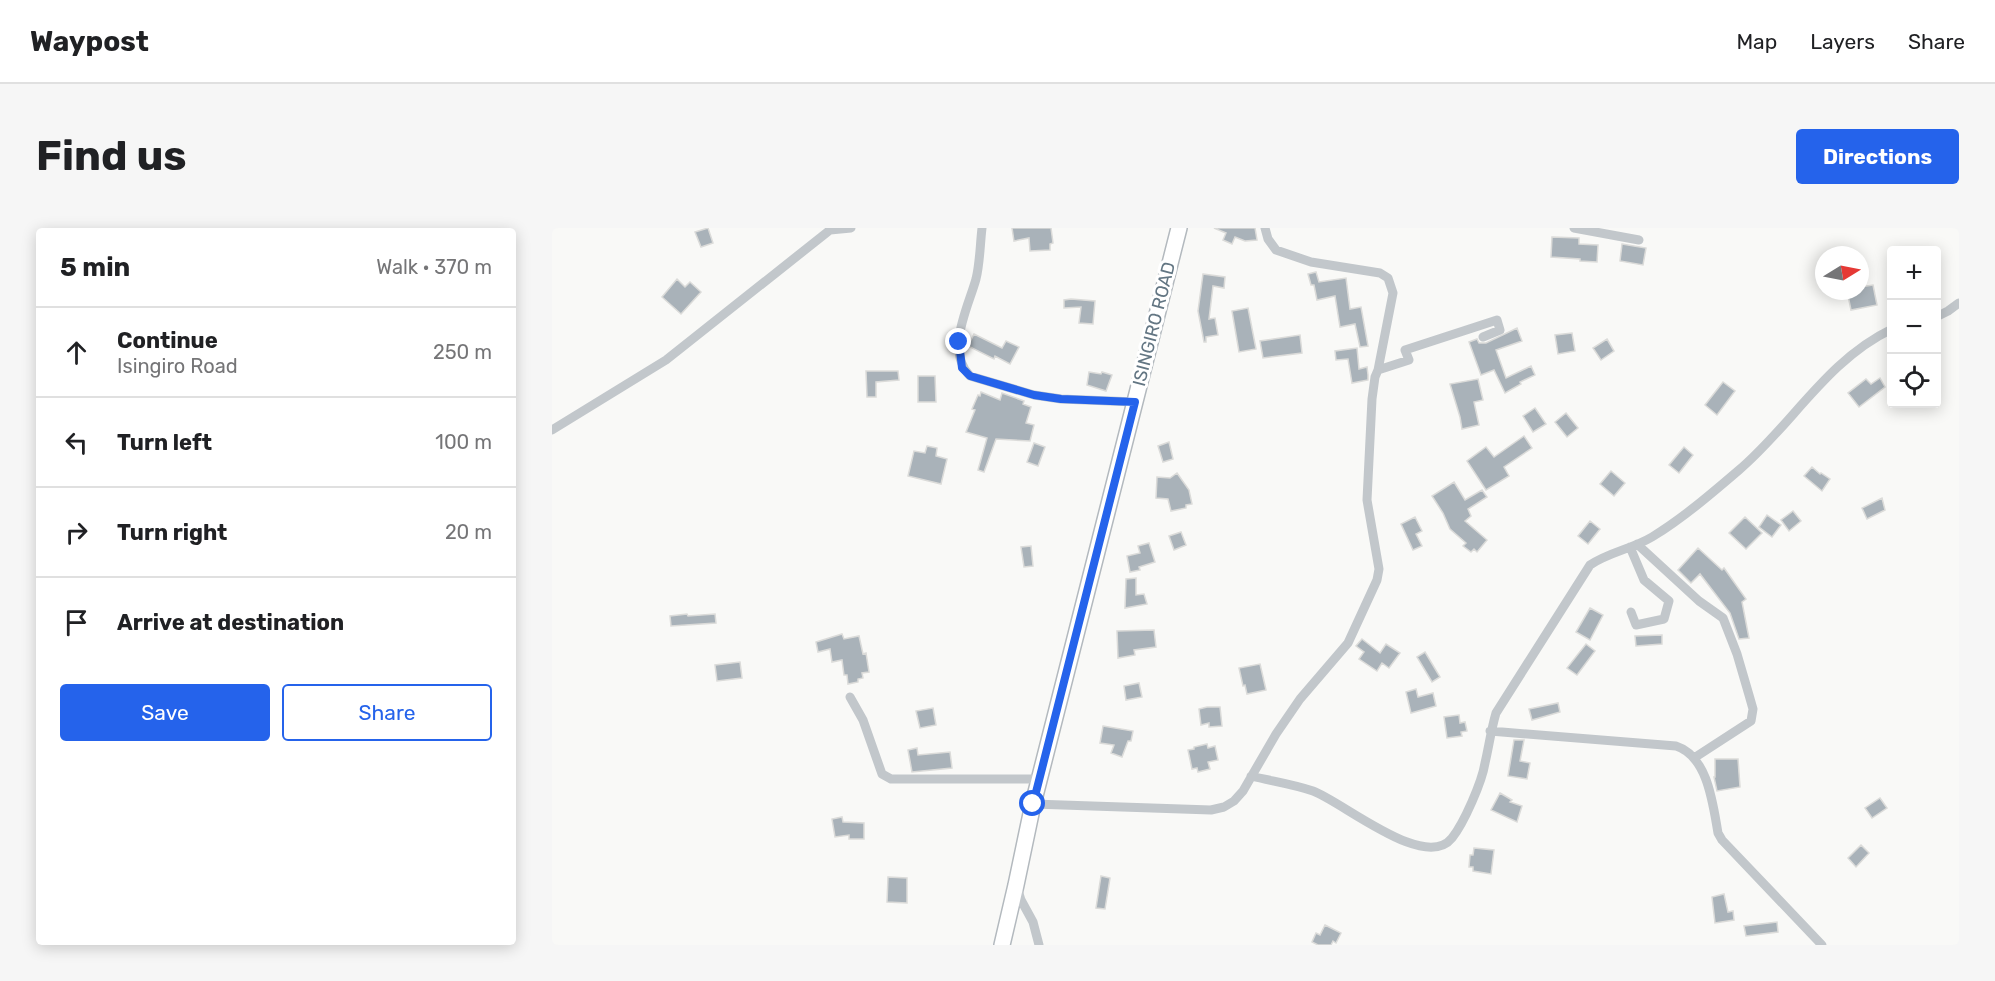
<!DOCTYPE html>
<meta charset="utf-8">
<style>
body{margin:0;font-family:Rubik,sans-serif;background:#f6f6f6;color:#202124}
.controls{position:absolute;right:18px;top:18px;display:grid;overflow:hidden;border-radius:6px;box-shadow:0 3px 15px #0003}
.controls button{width:54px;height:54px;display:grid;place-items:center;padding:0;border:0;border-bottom:2px solid #e0e0e0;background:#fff;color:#202124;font:30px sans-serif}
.compass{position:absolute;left:1263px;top:18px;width:54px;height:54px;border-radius:50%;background:#fff;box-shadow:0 3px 15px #0003;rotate:80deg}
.stop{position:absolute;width:18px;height:18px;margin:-14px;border:4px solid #2563eb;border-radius:50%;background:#fff}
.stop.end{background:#2563eb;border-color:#fff;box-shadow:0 2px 6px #0008}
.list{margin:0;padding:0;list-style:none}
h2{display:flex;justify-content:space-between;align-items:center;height:78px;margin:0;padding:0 24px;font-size:26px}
h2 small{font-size:20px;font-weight:400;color:#757577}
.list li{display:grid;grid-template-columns:39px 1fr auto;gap:18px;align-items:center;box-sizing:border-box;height:90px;padding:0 24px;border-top:2px solid #e0e0e0}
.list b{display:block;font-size:22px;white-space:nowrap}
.list p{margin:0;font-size:20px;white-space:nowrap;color:#757577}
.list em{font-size:20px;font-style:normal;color:#757577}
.actions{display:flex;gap:12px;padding:18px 24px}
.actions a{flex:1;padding:14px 0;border:2px solid #2563eb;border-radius:6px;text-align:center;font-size:21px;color:#2563eb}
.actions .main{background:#2563eb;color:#fff}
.icon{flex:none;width:33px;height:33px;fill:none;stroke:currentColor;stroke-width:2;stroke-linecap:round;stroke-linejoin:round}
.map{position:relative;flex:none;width:1407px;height:717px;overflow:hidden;border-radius:6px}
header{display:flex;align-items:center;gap:36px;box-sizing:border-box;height:84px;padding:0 30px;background:#fff;border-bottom:2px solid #e0e0e0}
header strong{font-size:28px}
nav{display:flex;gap:33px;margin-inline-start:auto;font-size:21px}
.intro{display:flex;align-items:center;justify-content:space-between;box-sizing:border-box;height:144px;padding:0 36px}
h1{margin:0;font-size:42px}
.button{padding:15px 27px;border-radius:6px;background:#2563eb;color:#fff;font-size:21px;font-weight:700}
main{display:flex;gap:36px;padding:0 36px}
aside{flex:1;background:#fff;border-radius:6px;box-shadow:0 3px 15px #0003}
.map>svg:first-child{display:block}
.building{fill:#a9b2b9;stroke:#dbdbd9;stroke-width:1.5}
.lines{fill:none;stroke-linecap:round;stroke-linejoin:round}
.primary-casing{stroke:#b3b9be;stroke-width:18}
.minor{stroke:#c2c7cb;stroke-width:9}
.primary{stroke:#fff;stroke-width:15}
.route{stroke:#2563eb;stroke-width:8}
.labels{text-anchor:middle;stroke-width:6;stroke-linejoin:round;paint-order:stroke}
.street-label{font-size:18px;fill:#637683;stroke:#fff}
</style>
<header>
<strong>Waypost</strong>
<nav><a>Map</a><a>Layers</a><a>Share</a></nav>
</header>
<div class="intro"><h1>Find us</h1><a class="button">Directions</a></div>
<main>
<aside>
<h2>5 min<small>Walk · 370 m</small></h2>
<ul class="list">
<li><svg class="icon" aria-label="ahead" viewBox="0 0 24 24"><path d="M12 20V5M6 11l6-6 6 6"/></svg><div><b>Continue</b><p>Isingiro Road</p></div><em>250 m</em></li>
<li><svg class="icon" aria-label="left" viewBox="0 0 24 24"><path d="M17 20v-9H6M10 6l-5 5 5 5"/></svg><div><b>Turn left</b></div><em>100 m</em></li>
<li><svg class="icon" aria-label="right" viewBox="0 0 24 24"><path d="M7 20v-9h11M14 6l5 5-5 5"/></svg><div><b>Turn right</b></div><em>20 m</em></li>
<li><svg class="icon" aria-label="arrive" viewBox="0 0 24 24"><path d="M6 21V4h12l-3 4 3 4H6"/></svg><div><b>Arrive at destination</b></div></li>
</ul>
<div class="actions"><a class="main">Save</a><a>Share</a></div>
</aside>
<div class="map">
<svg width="1407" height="717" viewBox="0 0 1407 717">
<rect width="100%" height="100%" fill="#f9f9f7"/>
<path class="building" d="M 156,0 L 161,15 L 149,19 L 143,4 Z
M 460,0 L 499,0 L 501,15 L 498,16 L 498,22 L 478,23 L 477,10 L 462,13 Z
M 662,0 L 703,0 L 705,12 L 693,13 L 683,9 L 680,16 L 671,12 L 674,5 Z
M 1000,9 L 1027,10 L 1027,16 L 1046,17 L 1045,34 L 1028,33 L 1028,31 L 999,29 Z
M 1070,16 L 1094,20 L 1091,37 L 1068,33 Z
M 764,44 L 767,54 L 794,50 L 798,81 L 809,79 L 816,118 L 808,119 L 803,96 L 788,99 L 783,68 L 765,72 L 762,57 L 759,57 L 756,46 Z
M 651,46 L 673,49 L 672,60 L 661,58 L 657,91 L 663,90 L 666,107 L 654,109 L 654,114 L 652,114 L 646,83 Z
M 125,51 L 133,59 L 138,54 L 149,64 L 129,86 L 110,69 Z
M 1321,57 L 1325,77 L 1299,82 L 1295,63 L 1308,63 L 1308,59 Z
M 519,71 L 543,73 L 541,96 L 527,95 L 529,79 L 512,80 L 512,72 Z
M 696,80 L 704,121 L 687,124 L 680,83 Z
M 965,100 L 970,113 L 944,122 L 954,150 L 979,138 L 983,147 L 968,154 L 969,156 L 953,165 L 942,142 L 929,147 L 917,114 L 925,111 L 927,115 L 934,115 Z
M 1020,105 L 1023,123 L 1006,126 L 1003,107 Z
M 422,106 L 450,120 L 454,113 L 467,119 L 458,136 L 443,128 L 442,131 L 416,118 Z
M 748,107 L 750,125 L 711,130 L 708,113 Z
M 1055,111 L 1062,123 L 1049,132 L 1041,120 Z
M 805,120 L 807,141 L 815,139 L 816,147 L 816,152 L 800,155 L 796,131 L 784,132 L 783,123 Z
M 314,143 L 346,143 L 347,152 L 324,154 L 324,169 L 315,169 Z
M 537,144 L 549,146 L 550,144 L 560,147 L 554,163 L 535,157 Z
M 366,148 L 383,148 L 384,174 L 366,174 Z
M 1328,150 L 1333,159 L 1307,179 L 1296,165 L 1314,151 L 1319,156 Z
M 926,151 L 931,172 L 922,174 L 927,197 L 910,201 L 908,189 L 898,156 Z
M 1171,154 L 1183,163 L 1165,187 L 1153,177 Z
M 429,164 L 448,172 L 450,165 L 472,173 L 471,176 L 479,179 L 474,195 L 482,197 L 478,213 L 444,211 L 432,244 L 426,242 L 435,210 L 414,204 L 423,182 L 420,181 L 426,167 L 428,168 Z
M 983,180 L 994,196 L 981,204 L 971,188 Z
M 1014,185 L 1026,200 L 1015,209 L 1003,194 Z
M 972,208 L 980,220 L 952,239 L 957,248 L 934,262 L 915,233 L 934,219 L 942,229 Z
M 617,214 L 621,231 L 611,234 L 606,218 Z
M 482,215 L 493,219 L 486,238 L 475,234 Z
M 375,218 L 385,220 L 384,228 L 395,231 L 389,256 L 356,248 L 362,223 L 373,225 Z
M 1132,219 L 1141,227 L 1127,245 L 1117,237 Z
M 1260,239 L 1268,246 L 1269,245 L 1278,251 L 1270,263 L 1252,248 Z
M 1059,243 L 1073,255 L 1062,268 L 1048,256 Z
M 625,245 L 637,262 L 640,276 L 634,277 L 634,280 L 619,283 L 616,271 L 604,270 L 605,249 L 618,250 Z
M 902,254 L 913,272 L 930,262 L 935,269 L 916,281 L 919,288 L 913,293 L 935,312 L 925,324 L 922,321 L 919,324 L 911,318 L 914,315 L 898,301 L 891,285 L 880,268 Z
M 1330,270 L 1333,282 L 1315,291 L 1310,280 Z
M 1241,283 L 1249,293 L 1237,303 L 1229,292 Z
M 1215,287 L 1229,297 L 1220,309 L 1207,299 Z
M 863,289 L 870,303 L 864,306 L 870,318 L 861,322 L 849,296 Z
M 1193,289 L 1210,305 L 1194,321 L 1177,305 Z
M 1038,293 L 1048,301 L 1036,316 L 1026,308 Z
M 629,304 L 634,317 L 622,322 L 617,308 Z
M 597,315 L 603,334 L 587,339 L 588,342 L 578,344 L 575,328 L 588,325 L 586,318 Z
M 479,318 L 481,338 L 472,339 L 469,319 Z
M 1146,320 L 1170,342 L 1172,340 L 1194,371 L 1190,374 L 1197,410 L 1187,411 L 1178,385 L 1148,346 L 1139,355 L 1126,342 Z
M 584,350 L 584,367 L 592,366 L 595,376 L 573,380 L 574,351 Z
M 1038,380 L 1051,387 L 1038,412 L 1024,404 Z
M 135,386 L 136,388 L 163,386 L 164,395 L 119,398 L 118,388 Z
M 602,402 L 604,419 L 582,422 L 583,427 L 566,430 L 565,403 Z
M 290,406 L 292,411 L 307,408 L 311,426 L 314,425 L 317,444 L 310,445 L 311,450 L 306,451 L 306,454 L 296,456 L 295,447 L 292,447 L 290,432 L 280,434 L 278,421 L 266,424 L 264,414 Z
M 1110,407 L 1110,416 L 1084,418 L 1083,408 Z
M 810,411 L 828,425 L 834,416 L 848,425 L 837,440 L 830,435 L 825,443 L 807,431 L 812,424 L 804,418 Z
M 1034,416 L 1043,423 L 1025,447 L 1015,440 Z
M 873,424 L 888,449 L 880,454 L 865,429 Z
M 188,434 L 190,450 L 165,453 L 163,437 Z
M 708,436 L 714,462 L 695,466 L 693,457 L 691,458 L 687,440 Z
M 587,455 L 590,469 L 574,472 L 572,458 Z
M 864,461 L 866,469 L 881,465 L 884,478 L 859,485 L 854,464 Z
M 1006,475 L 1008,484 L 980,492 L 977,481 Z
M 655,479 L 668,479 L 670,498 L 657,499 L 657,495 L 649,497 L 647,481 Z
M 381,480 L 384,497 L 368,500 L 364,483 Z
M 907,487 L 908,495 L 913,494 L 915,503 L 909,504 L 910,508 L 895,510 L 892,489 Z
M 551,498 L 581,503 L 579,513 L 576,513 L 570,529 L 559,525 L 562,517 L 548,515 Z
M 962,512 L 972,512 L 968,533 L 978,535 L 975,551 L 956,548 Z
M 655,516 L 656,520 L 663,518 L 666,532 L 656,534 L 658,541 L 646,544 L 645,540 L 640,541 L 636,522 L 642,521 L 642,519 Z
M 365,520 L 366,527 L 398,524 L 400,540 L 360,544 L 356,522 Z
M 1163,531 L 1186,531 L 1188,559 L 1165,563 L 1162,549 L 1163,549 Z
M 948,565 L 960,572 L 958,574 L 970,578 L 965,594 L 939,582 Z
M 1328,570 L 1335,580 L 1320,590 L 1313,580 Z
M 290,589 L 291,594 L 312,595 L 312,611 L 297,611 L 297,607 L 283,609 L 280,591 Z
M 1309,617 L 1317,625 L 1304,639 L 1296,630 Z
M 922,620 L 942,622 L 939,646 L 921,643 L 921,639 L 917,639 L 918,627 L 921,627 Z
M 549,648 L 558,650 L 553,681 L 544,680 Z
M 336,649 L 355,650 L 355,675 L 335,674 Z
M 1172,666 L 1176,684 L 1181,683 L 1182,692 L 1163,695 L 1160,669 Z
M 1225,694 L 1226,704 L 1194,708 L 1192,698 Z
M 773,697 L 789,705 L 784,715 L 781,713 L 779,717 L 766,717 L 760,714 L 764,705 L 768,707 Z"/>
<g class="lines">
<g class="primary-casing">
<path id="primary" d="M 450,717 L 464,657 L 481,576 L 627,0"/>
</g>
<path class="minor" d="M 430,0 C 428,17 428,35 424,51 C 416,80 393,122 418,148 L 482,167 L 509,171 L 583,174
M 713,0 L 716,11 L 724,22 L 759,34 L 828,45 L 836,50 L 841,65 L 826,142
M 1022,0 L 1087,12
M 1384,89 L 1396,83 L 1407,75
M 0,202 L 114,132 L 278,2 L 299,0
M 1085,316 L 1147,373 L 1171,390 L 1185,426 L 1197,467 L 1201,481 L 1199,493 L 1142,530
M 1078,319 L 1092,352 L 1117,373 L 1112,391 L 1084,397 L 1079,384
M 298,469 L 311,492 L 330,546 L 339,551 L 487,551
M 938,503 L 1124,518 C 1156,528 1161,577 1166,605 L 1170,612 L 1270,717
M 699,548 C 719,553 741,556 761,563 C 791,574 873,644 900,610 C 912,595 930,554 933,535 C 937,518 939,502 944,485 L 1038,337 C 1057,324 1080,321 1100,309 C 1131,290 1159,266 1187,242 C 1240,197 1275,132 1340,101
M 481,576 L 659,582 L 672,579 L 682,573 L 691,563 L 724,506 L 748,471 L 796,415 L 825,352 L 827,341 L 815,272 L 820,171 L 823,149 L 826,142 L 857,132 L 853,122 L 945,92 L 948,102 L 931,109
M 465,659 L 469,672 L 481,694 L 487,717"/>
<use href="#primary" class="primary"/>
</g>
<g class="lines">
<path class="route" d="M 407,114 L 410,140 L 418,148 L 482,167 L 509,171 L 583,174 L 481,576"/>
</g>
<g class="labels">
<g class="street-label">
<text transform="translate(602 96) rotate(-76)" y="6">ISINGIRO ROAD</text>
</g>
</g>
</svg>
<div class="controls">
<button>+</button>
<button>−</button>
<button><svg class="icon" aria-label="locate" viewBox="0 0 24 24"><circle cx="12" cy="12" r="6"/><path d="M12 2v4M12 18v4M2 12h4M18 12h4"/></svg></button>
</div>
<svg class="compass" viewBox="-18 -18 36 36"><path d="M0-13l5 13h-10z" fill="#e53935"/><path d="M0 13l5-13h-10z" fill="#757577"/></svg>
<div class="stop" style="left:481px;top:576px"></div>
<div class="stop end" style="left:407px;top:114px"></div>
</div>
</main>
